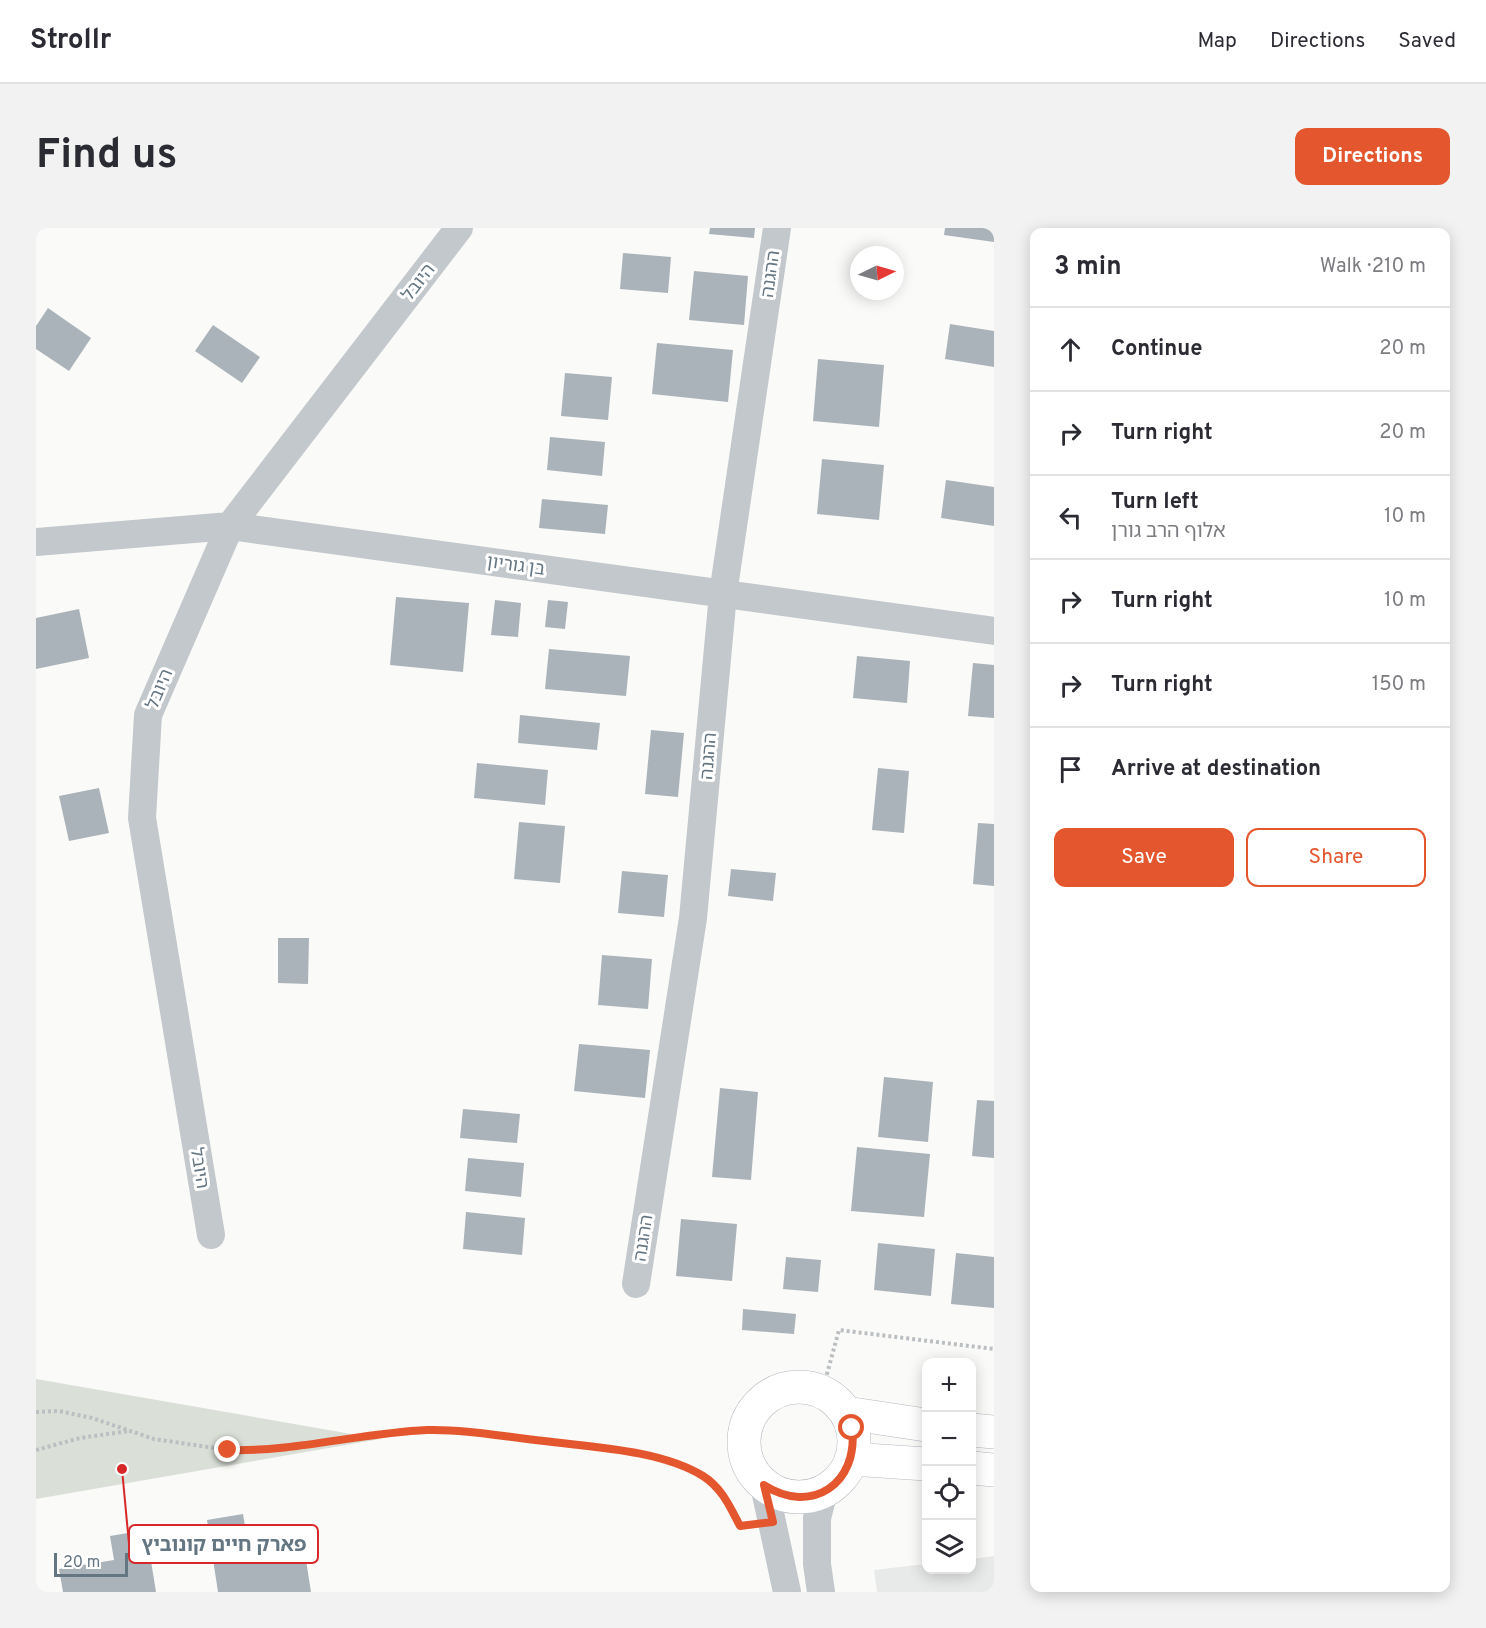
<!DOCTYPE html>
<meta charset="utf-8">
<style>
body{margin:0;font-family:Overpass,"Noto Sans Hebrew",sans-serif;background:#f2f2f3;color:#2b2b33}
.controls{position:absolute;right:18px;bottom:18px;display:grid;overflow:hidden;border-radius:12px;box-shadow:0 3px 15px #0003}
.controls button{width:54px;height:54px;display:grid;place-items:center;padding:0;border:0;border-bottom:2px solid #e1e1e2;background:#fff;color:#2b2b33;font:30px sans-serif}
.compass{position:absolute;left:814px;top:18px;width:54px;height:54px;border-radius:50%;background:#fff;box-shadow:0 3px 15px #0003;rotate:85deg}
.scale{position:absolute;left:18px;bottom:15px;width:74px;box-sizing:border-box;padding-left:6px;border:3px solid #657683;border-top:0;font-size:16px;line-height:21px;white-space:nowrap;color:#657683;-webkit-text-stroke:4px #fff;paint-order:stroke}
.stop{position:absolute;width:18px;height:18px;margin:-14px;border:4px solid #e4572e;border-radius:50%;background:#fff}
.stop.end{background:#e4572e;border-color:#fff;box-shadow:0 2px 6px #0008}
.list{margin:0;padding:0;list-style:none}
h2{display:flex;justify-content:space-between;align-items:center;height:78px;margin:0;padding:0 24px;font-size:26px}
h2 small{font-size:20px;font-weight:400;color:#7c7c81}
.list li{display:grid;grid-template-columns:39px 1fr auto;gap:18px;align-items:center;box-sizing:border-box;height:84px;padding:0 24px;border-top:2px solid #e1e1e2}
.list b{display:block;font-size:22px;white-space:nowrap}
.list p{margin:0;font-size:20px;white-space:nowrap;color:#7c7c81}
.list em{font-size:20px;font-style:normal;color:#7c7c81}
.actions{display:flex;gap:12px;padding:18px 24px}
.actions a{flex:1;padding:14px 0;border:2px solid #e4572e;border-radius:12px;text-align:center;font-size:21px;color:#e4572e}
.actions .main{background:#e4572e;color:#fff}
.icon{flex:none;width:33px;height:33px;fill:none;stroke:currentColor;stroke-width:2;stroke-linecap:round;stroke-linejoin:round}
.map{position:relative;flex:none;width:958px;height:1364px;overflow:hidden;border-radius:12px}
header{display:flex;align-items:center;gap:36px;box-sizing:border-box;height:84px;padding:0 30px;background:#fff;border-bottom:2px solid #e1e1e2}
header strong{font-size:28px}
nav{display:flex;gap:33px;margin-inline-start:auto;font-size:21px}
.intro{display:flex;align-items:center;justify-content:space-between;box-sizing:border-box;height:144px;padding:0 36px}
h1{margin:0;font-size:42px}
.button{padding:15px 27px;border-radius:12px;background:#e4572e;color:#fff;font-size:21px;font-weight:700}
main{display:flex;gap:36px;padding:0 36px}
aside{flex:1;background:#fff;border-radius:12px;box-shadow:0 3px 15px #0003}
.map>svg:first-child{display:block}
.built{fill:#e8e9e9}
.green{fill:#dadfd7}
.building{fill:#aab3b9}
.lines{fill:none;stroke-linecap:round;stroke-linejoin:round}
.major-casing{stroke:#b5babe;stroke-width:34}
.path{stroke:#bbbfc2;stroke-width:4;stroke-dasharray:3 3;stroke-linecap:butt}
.minor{stroke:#c3c8cc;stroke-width:28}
.major{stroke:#fff;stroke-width:33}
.route{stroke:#e4572e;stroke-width:8}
.labels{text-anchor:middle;stroke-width:6;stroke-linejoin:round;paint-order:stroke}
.street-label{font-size:18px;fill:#657683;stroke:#fff}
.leader{fill:none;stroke:#d62828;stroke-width:2}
.callout-dot{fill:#d62828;stroke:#fff;stroke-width:2}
.callout{fill:#fff;stroke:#d62828;stroke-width:2}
.callout-label{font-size:20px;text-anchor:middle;font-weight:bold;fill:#657683}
</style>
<header>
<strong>Strollr</strong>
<nav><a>Map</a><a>Directions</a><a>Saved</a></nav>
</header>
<div class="intro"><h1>Find us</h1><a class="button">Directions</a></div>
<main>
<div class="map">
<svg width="958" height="1364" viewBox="0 0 958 1364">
<rect width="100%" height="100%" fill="#fafaf8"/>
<path class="built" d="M 958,1328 L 958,1364 L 841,1364 L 838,1342 L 890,1336 L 890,1342 L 936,1342 L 936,1331 Z"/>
<path class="green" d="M 0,1151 L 344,1211 L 0,1271 Z"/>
<path class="building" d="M 674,0 L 719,0 L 718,10 L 673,6 Z
M 909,0 L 958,0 L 958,14 L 908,7 Z
M 587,25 L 635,29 L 632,65 L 584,61 Z
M 658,43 L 712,48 L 708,97 L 653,92 Z
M 12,80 L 55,110 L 33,143 L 0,121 L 0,98 Z
M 914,96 L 958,103 L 958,139 L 909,131 Z
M 177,97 L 224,129 L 206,155 L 159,123 Z
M 621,115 L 697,122 L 692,174 L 616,166 Z
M 782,131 L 848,137 L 843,199 L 777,193 Z
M 529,145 L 576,149 L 572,192 L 525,188 Z
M 514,209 L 569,214 L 566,248 L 511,242 Z
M 786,231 L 848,237 L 843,292 L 781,286 Z
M 910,252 L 958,259 L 958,298 L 905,290 Z
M 506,271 L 572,277 L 569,306 L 503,300 Z
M 360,369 L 433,375 L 427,444 L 354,437 Z
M 459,372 L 485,375 L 482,409 L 455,407 Z
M 512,372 L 532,374 L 529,401 L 509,399 Z
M 43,381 L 53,430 L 0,441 L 0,390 Z
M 513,421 L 594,428 L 590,468 L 509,461 Z
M 821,428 L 874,433 L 871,475 L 817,470 Z
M 937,435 L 958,437 L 958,490 L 932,488 Z
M 484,487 L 564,495 L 561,522 L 482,515 Z
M 615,502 L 648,505 L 642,569 L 609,566 Z
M 441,535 L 512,542 L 509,577 L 438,570 Z
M 842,540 L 873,543 L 868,605 L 836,602 Z
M 63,560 L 73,605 L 33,613 L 23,568 Z
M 483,594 L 529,598 L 524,655 L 478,651 Z
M 942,595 L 958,596 L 958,658 L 937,656 Z
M 695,641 L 740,645 L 737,673 L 692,668 Z
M 586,643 L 632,647 L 628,689 L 582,685 Z
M 242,710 L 273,710 L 272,756 L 242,755 Z
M 566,727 L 616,731 L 612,781 L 562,777 Z
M 543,816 L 614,822 L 609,870 L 538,863 Z
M 848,849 L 897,854 L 892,914 L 842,909 Z
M 684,860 L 722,864 L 715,952 L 676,949 Z
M 941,872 L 958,873 L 958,930 L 936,928 Z
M 427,881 L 484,886 L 481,915 L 424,910 Z
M 821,919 L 894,926 L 888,989 L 815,983 Z
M 432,930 L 488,935 L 485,969 L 429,963 Z
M 430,984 L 489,990 L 486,1027 L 427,1021 Z
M 645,991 L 701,996 L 696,1053 L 640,1048 Z
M 842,1015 L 899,1021 L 895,1068 L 838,1062 Z
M 920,1025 L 958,1029 L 958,1080 L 915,1076 Z
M 750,1029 L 785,1032 L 782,1064 L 747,1061 Z
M 707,1081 L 760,1086 L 758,1106 L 706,1102 Z
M 207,1286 L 211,1310 L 265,1301 L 275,1364 L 182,1364 L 171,1292 Z
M 110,1302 L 120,1364 L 27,1364 L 23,1341 L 78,1332 L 74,1308 Z"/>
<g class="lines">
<g class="major-casing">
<path id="major" d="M708 1214a55 55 0 1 1 110 0a55 55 0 1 1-110 0Z
M 810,1185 L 890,1197
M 936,1202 L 958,1204
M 815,1231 L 890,1236
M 936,1240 L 958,1242"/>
</g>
<path class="path" d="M 786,1164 L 803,1102 L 958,1121
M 0,1184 L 23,1183 L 56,1190 L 118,1211 L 192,1222 L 221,1223 L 355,1205 L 392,1202 L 424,1203 L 465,1207 L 591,1224 L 631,1233 L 666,1248 L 685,1263 L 704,1298 L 710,1298
M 0,1222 L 44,1210 L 93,1203"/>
<path class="minor" d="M 0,314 L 194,298 L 958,403
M 175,1007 L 106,590 L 112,487 L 194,298 L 423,0
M 600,1056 L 657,690 L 687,366 L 741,0
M 728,1257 L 751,1364
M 785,1364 L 781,1336 L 781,1290 L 788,1263"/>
<use href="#major" class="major"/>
</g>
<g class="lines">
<path class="route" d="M 192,1222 C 259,1224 324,1205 391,1202 C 430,1201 469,1209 508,1213 C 556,1219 625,1222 667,1248 C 686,1260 694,1279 704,1298 L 737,1294 L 728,1257 C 776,1288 823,1255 816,1200"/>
</g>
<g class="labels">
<g class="street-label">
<text transform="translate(734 46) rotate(-82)" y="6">ההגנה</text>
<text transform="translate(382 54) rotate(-52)" y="6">היובל</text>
<text transform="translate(480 337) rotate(8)" y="6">בן גוריון</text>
<text transform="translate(123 461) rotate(-67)" y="6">היובל</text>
<text transform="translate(672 528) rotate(-85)" y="6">ההגנה</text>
<text transform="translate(164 940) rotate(81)" y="6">היובל</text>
<text transform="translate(607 1010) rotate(-81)" y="6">ההגנה</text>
</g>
</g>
<path class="leader" d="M86 1241L93 1316"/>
<circle class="callout-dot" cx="86" cy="1241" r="6"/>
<rect class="callout" x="93" y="1297" width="189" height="38" rx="6"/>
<g class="callout-label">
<text x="188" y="1323">פארק חיים קונוביץ</text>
</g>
</svg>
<div class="controls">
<button>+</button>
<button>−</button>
<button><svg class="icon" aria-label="locate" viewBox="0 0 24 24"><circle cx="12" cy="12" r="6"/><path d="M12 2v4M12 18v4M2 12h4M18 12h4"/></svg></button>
<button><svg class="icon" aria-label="layers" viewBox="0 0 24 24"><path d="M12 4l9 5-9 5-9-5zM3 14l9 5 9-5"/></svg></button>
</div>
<svg class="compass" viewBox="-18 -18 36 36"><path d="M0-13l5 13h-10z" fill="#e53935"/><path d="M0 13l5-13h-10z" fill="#7c7c81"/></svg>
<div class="scale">20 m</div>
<div class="stop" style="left:816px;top:1200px"></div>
<div class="stop end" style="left:192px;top:1222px"></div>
</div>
<aside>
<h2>3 min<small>Walk · 210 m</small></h2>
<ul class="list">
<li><svg class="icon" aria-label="ahead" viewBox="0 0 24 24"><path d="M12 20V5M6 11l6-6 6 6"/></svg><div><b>Continue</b></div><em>20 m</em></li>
<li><svg class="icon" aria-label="right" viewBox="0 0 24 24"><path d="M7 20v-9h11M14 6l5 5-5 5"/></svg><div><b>Turn right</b></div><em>20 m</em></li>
<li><svg class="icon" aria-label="left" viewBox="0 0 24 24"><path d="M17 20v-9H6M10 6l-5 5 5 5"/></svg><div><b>Turn left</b><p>אלוף הרב גורן</p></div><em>10 m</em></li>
<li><svg class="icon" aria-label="right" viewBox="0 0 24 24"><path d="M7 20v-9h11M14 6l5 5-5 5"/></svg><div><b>Turn right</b></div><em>10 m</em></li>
<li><svg class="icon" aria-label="right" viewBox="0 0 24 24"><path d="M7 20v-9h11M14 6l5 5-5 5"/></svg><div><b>Turn right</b></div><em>150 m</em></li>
<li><svg class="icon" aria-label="arrive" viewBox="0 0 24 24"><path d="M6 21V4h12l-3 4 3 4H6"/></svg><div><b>Arrive at destination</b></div></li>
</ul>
<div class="actions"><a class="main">Save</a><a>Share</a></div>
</aside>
</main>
